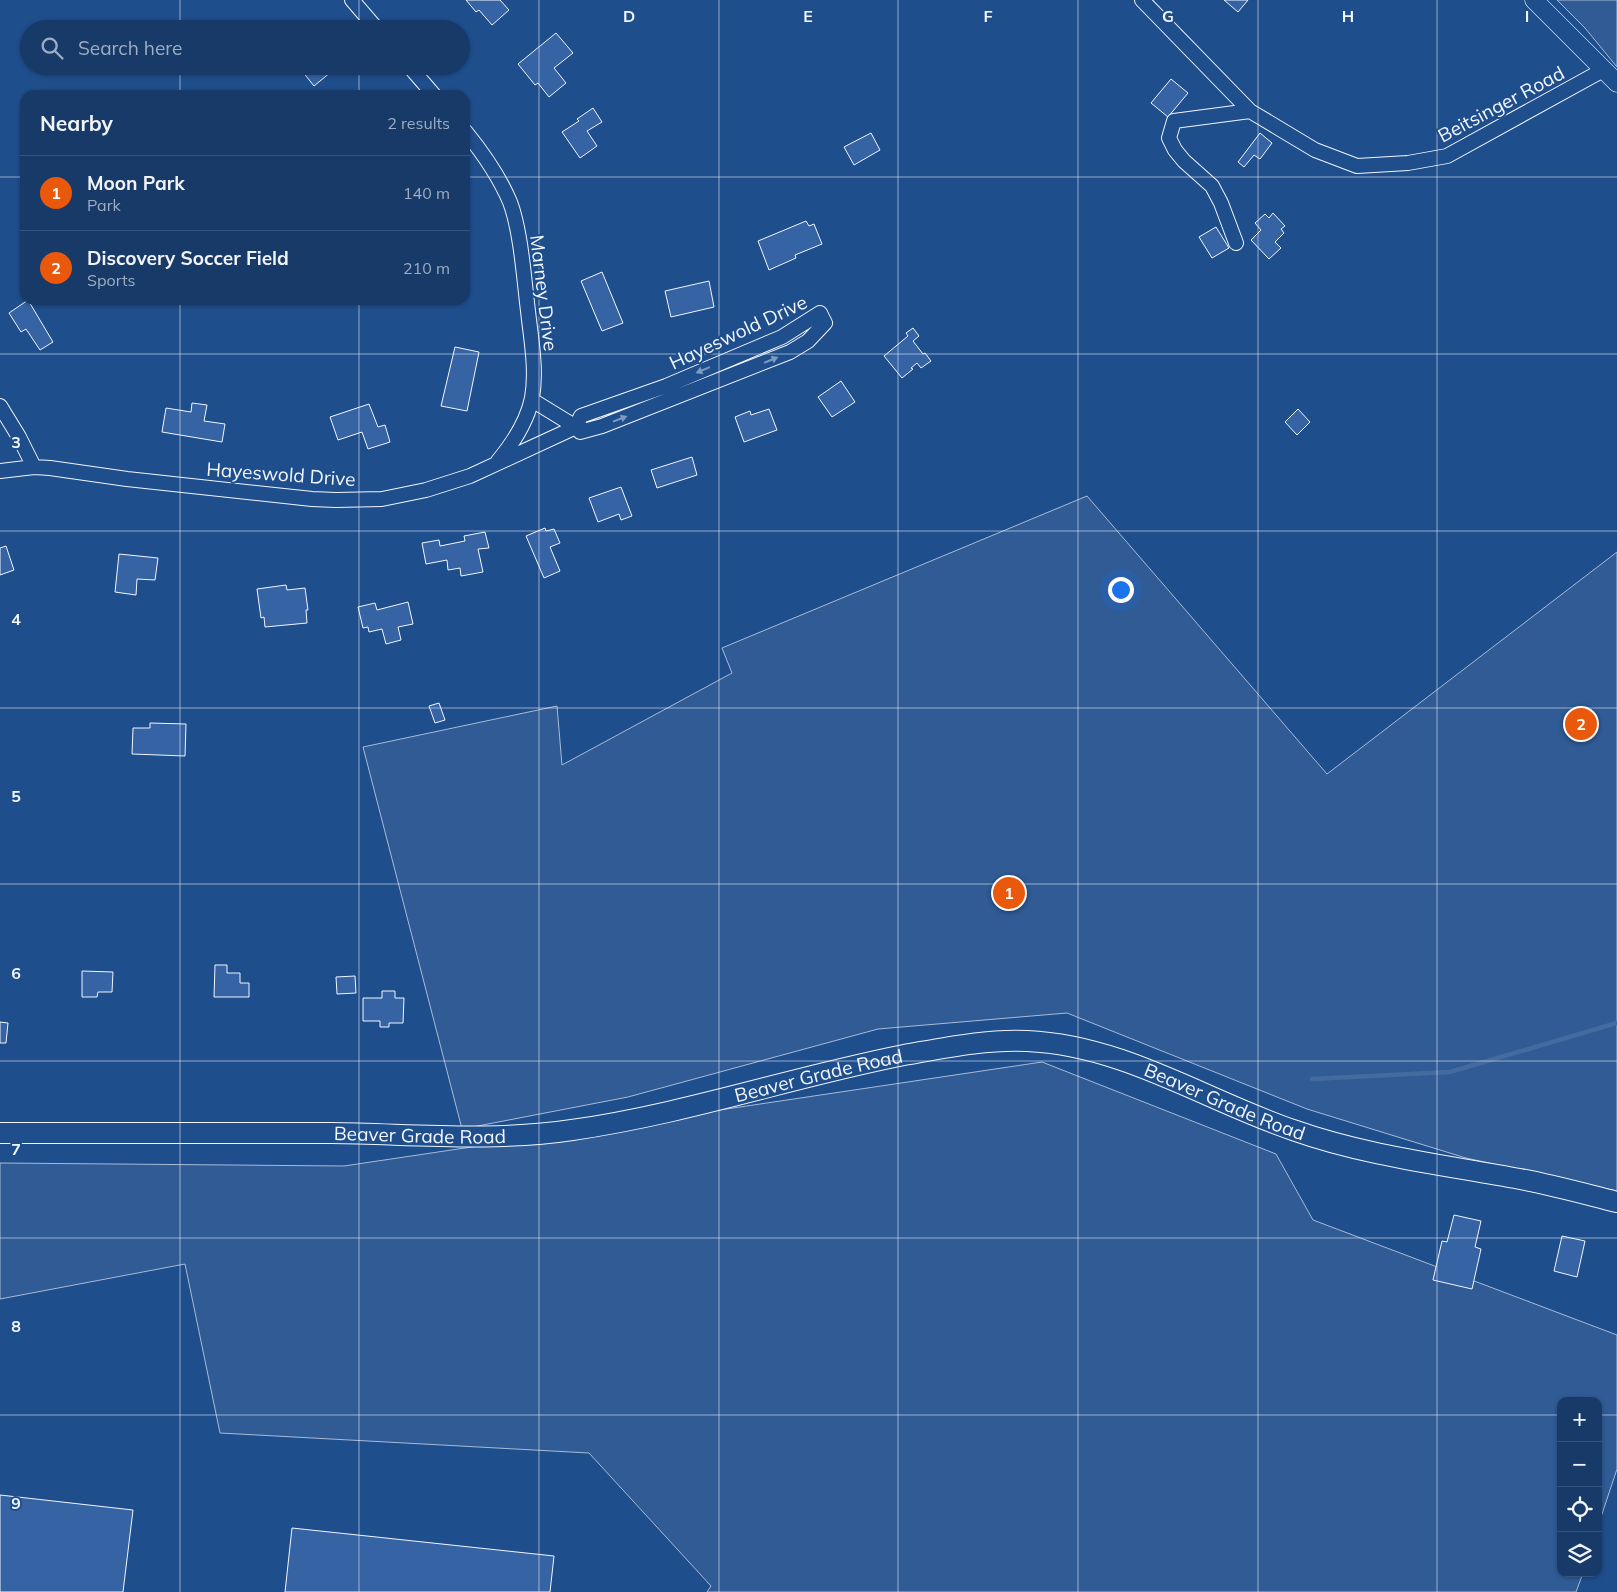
<!DOCTYPE html>
<meta charset="utf-8">
<style>
body{margin:0;font-family:Mulish,sans-serif;background:#20416f;color:#f1f3f6}
.controls{position:absolute;right:15px;bottom:15px;display:grid;overflow:hidden;border-radius:10px;box-shadow:0 1px 4px #0004}
.controls button{width:45px;height:45px;display:grid;place-items:center;padding:0;border:0;border-bottom:1px solid #36547d;background:#173a69;color:#f1f3f6;font:25px sans-serif}
.you{position:absolute;left:1120px;top:589px;width:18px;height:18px;margin:-12px;border:4px solid #fff;border-radius:50%;background:#1a73e8;box-shadow:0 0 0 8px #1a73e833}
.badge{display:grid;place-items:center;width:32px;height:32px;border-radius:50%;background:#ea580c;color:#fff;font-size:16px;font-weight:700}
.pin{position:absolute;translate:-50% -50%;border:2px solid #fff;box-shadow:0 1px 5px #0006}
.list{margin:0;padding:0;list-style:none}
h2{display:flex;justify-content:space-between;align-items:center;height:65px;margin:0;padding:0 20px;font-size:21px}
h2 small{font-size:16px;font-weight:400;color:#9eadc0}
.list li{display:grid;grid-template-columns:32px 1fr auto;gap:15px;align-items:center;box-sizing:border-box;height:75px;padding:0 20px;border-top:1px solid #36547d}
.list b{display:block;font-size:19px;white-space:nowrap}
.list p{margin:0;font-size:16px;white-space:nowrap;color:#9eadc0}
.list em{font-size:16px;font-style:normal;color:#9eadc0}
.icon{flex:none;width:28px;height:28px;fill:none;stroke:currentColor;stroke-width:2;stroke-linecap:round;stroke-linejoin:round}
.map{position:relative;flex:none;width:1617px;height:1592px;overflow:hidden}
.search{position:absolute;background:#173a69;box-shadow:0 1px 4px #0004;left:20px;top:20px;width:450px;height:55px;display:flex;align-items:center;gap:12px;box-sizing:border-box;padding:0 18px;border-radius:28px;color:#9eadc0;font-size:19px}
.panel{position:absolute;background:#173a69;box-shadow:0 1px 4px #0004;left:20px;top:90px;width:450px;height:215px;border-radius:15px}
.map>svg:first-child{display:block}
.green{fill:#305b95;stroke:#a8bbd7}
.lines{fill:none;stroke-linecap:round;stroke-linejoin:round}
.stream{stroke:#446ba0;stroke-width:4.5}
.building{fill:#3563a3;stroke:#f2f6ff}
.minor-casing{stroke:#f2f6ff;stroke-width:16}
.tertiary-casing{stroke:#f2f6ff;stroke-width:19}
.secondary-casing{stroke:#f2f6ff;stroke-width:22}
.minor{stroke:#1f4e8c;stroke-width:14}
.tertiary{stroke:#1f4e8c;stroke-width:18}
.secondary{stroke:#1f4e8c;stroke-width:20}
.oneway{fill:#7e9ac0}
.grid{fill:none;stroke:#f2f6ff;stroke-width:1;stroke-opacity:0.55}
.labels{text-anchor:middle;stroke-width:4;stroke-linejoin:round;paint-order:stroke}
.street-label{font-size:19px;fill:#f2f6ff;stroke:#1f4e8c}
.grid-label{font-size:16px;text-anchor:middle;font-weight:bold;fill:#f2f6ff;stroke:#1f4e8c;stroke-width:4;stroke-linejoin:round;paint-order:stroke}
</style>
<div class="map">
<svg width="1617" height="1592" viewBox="0 0 1617 1592">
<rect width="100%" height="100%" fill="#1f4e8c"/>
<path class="green" d="M 1557,0 L 1617,0 L 1617,67 L 1585,28 Z
M 1087,496 L 1327,774 L 1617,552 L 1617,1191 L 1466,1158 L 1307,1109 L 1067,1013 L 878,1029 L 628,1097 L 462,1129 L 363,747 L 557,706 L 562,765 L 732,673 L 722,648 Z
M 1042,1062 L 1276,1154 L 1313,1220 L 1617,1335 L 1617,1469 L 1598,1526 L 1598,1401 L 1561,1401 L 1561,1573 L 1583,1573 L 1576,1592 L 707,1592 L 711,1586 L 589,1453 L 220,1433 L 185,1264 L 0,1299 L 0,1163 L 344,1166 Z"/>
<g class="lines">
<path class="stream" d="M 1312,1079 L 1450,1072 L 1617,1023"/>
</g>
<path class="building" d="M 466,0 L 500,0 L 509,10 L 492,25 L 479,10 L 476,12 Z
M 1224,0 L 1248,0 L 1238,12 Z
M 556,33 L 573,53 L 554,68 L 566,83 L 549,97 L 538,83 L 535,85 L 518,64 Z
M 298,66 L 326,66 L 331,72 L 314,86 Z
M 1171,79 L 1188,93 L 1168,117 L 1151,103 Z
M 593,108 L 602,122 L 587,131 L 597,146 L 580,158 L 562,132 L 579,121 L 577,119 Z
M 871,133 L 880,150 L 854,165 L 844,147 Z
M 1260,133 L 1272,143 L 1260,159 L 1254,155 L 1244,167 L 1238,162 Z
M 1273,213 L 1285,226 L 1281,229 L 1284,233 L 1275,242 L 1281,248 L 1269,259 L 1251,240 L 1261,230 L 1255,223 L 1265,214 L 1269,218 Z
M 806,221 L 809,226 L 814,224 L 822,244 L 795,255 L 796,258 L 769,270 L 758,241 Z
M 1216,227 L 1229,248 L 1212,258 L 1199,237 Z
M 602,272 L 623,323 L 602,331 L 581,281 Z
M 709,281 L 714,307 L 671,317 L 665,291 Z
M 28,300 L 53,342 L 40,350 L 26,329 L 21,332 L 9,313 Z
M 913,328 L 919,336 L 913,341 L 923,354 L 925,353 L 931,361 L 921,368 L 917,363 L 911,368 L 913,369 L 902,378 L 884,356 L 908,336 L 906,333 Z
M 455,347 L 479,352 L 467,411 L 441,406 Z
M 841,381 L 855,402 L 832,417 L 818,397 Z
M 192,403 L 207,405 L 204,421 L 225,424 L 222,442 L 162,432 L 166,408 L 191,412 Z
M 369,404 L 378,427 L 385,425 L 390,442 L 368,449 L 362,432 L 338,440 L 330,417 Z
M 769,409 L 777,430 L 744,442 L 735,417 L 750,411 L 751,415 Z
M 1298,409 L 1310,422 L 1297,435 L 1285,422 Z
M 692,457 L 697,475 L 657,488 L 651,470 Z
M 621,487 L 632,516 L 621,520 L 619,514 L 598,522 L 589,498 Z
M 545,528 L 546,531 L 554,529 L 560,543 L 550,547 L 560,571 L 544,578 L 526,536 Z
M 485,532 L 489,548 L 478,549 L 483,572 L 461,576 L 460,568 L 448,570 L 447,560 L 426,564 L 422,543 L 439,540 L 440,546 L 465,541 L 464,536 Z
M 6,546 L 14,570 L 0,575 L 0,548 Z
M 119,554 L 158,558 L 155,580 L 137,579 L 136,595 L 115,592 Z
M 286,585 L 287,590 L 305,588 L 308,610 L 306,610 L 307,623 L 265,627 L 264,617 L 261,618 L 257,589 Z
M 408,602 L 413,624 L 398,627 L 401,640 L 386,644 L 382,629 L 369,632 L 368,627 L 363,628 L 358,607 L 375,603 L 377,610 Z
M 439,703 L 445,720 L 435,723 L 429,706 Z
M 150,723 L 186,724 L 185,756 L 132,754 L 133,728 L 150,728 Z
M 215,965 L 227,965 L 227,973 L 240,973 L 240,983 L 249,983 L 249,997 L 214,997 Z
M 82,971 L 113,972 L 112,992 L 98,992 L 97,997 L 82,997 Z
M 355,976 L 356,993 L 337,994 L 336,977 Z
M 382,991 L 395,991 L 395,998 L 404,998 L 403,1023 L 389,1023 L 389,1027 L 380,1027 L 380,1021 L 363,1021 L 363,998 L 382,998 Z
M 0,1022 L 8,1023 L 6,1043 L 0,1043 Z
M 1454,1215 L 1481,1221 L 1475,1247 L 1481,1249 L 1472,1289 L 1433,1280 L 1442,1241 L 1447,1242 Z
M 1562,1236 L 1585,1241 L 1577,1277 L 1554,1271 Z
M 0,1495 L 133,1510 L 123,1592 L 0,1592 Z
M 292,1528 L 554,1556 L 550,1592 L 285,1592 Z"/>
<g class="lines">
<g class="minor-casing">
<path id="minor" d="M 352,0 L 377,29
M 1142,0 L 1250,111 L 1315,150 L 1357,166 L 1408,163 L 1447,156 L 1605,69
M 409,66 L 434,95
M 465,131 C 483,153 499,176 510,202 C 521,231 524,279 528,311 C 531,339 537,370 532,398 C 527,422 513,443 498,461
M 1236,243 L 1221,203 L 1212,186 L 1184,161 L 1175,150 L 1169,138 L 1174,121 L 1250,111
M 0,406 L 19,437 L 34,467
M 0,471 L 34,467 L 50,468 L 127,479 L 312,499 L 336,500 L 382,499 L 426,490 L 470,476 L 576,427 L 581,416 L 666,386 L 782,337 L 820,313 L 825,323 L 808,341 L 790,352 L 602,426 L 580,432 L 576,427 L 532,400"/>
</g>
<g class="tertiary-casing">
<path id="tertiary" d="M 1534,0 L 1617,83"/>
</g>
<g class="secondary-casing">
<g id="secondary">
<path id="s1" d="M 0,1133 C 111,1134 221,1132 332,1133 C 412,1134 493,1142 572,1130 C 685,1114 792,1077 904,1055 C 944,1048 986,1039 1027,1041 C 1123,1045 1205,1100 1293,1130 C 1366,1156 1445,1165 1520,1179 C 1553,1185 1585,1194 1617,1202"/>
</g>
</g>
<use href="#minor" class="minor"/>
<use href="#tertiary" class="tertiary"/>
<use href="#secondary" class="secondary"/>
</g>
<defs><path id="oneway-solid" d="M-6-.8H1V-3.2L6.5 0L1 3.2V.8H-6Z" transform="scale(1.25)"/></defs>
<g class="oneway">
<use href="#oneway-solid" transform="translate(771 360) rotate(-22)"/>
<use href="#oneway-solid" transform="translate(703 370) rotate(157)"/>
<use href="#oneway-solid" transform="translate(620 419) rotate(-21)"/>
</g>
<path class="grid" d="M 180,0 L 180,29M 359,0 L 359,29M 539,0 L 539,1592M 719,0 L 719,1592M 898,0 L 898,1592M 1078,0 L 1078,1592M 1258,0 L 1258,1592M 1437,0 L 1437,1592M 180,66 L 180,95M 359,66 L 359,95M 0,177 L 25,177M 465,177 L 1617,177M 180,300 L 180,1592M 359,300 L 359,1592M 0,354 L 1617,354M 0,531 L 1617,531M 0,708 L 1617,708M 0,884 L 1617,884M 0,1061 L 1617,1061M 0,1238 L 1617,1238M 0,1415 L 1561,1415M 1598,1415 L 1617,1415"/>
<g class="labels">
<g class="street-label">
<text transform="translate(1501 104) rotate(-28)" y="7">Beitsinger Road</text>
<text transform="translate(544 293) rotate(83)" y="7">Marney Drive</text>
<text transform="translate(738 332) rotate(-25)" y="7">Hayeswold Drive</text>
<text transform="translate(281 474) rotate(4)" y="7">Hayeswold Drive</text>
<text dy="7" stroke="none"><textPath href="#s1" startOffset="825">Beaver Grade Road</textPath></text>
<text dy="7" stroke="none"><textPath href="#s1" startOffset="1245">Beaver Grade Road</textPath></text>
<text dy="7" stroke="none"><textPath href="#s1" startOffset="420">Beaver Grade Road</textPath></text>
</g>
</g>
<g class="grid-label">
<text x="629" y="22">D</text>
<text x="808" y="22">E</text>
<text x="988" y="22">F</text>
<text x="1168" y="22">G</text>
<text x="1348" y="22">H</text>
<text x="1527" y="22">I</text>
<text x="16" y="448">3</text>
<text x="16" y="625">4</text>
<text x="16" y="802">5</text>
<text x="16" y="979">6</text>
<text x="16" y="1155">7</text>
<text x="16" y="1332">8</text>
<text x="16" y="1509">9</text>
</g>
</svg>
<div class="controls">
<button>+</button>
<button>−</button>
<button><svg class="icon" aria-label="locate" viewBox="0 0 24 24"><circle cx="12" cy="12" r="6"/><path d="M12 2v4M12 18v4M2 12h4M18 12h4"/></svg></button>
<button><svg class="icon" aria-label="layers" viewBox="0 0 24 24"><path d="M12 4l9 5-9 5-9-5zM3 14l9 5 9-5"/></svg></button>
</div>
<div class="you"></div>
<div class="pin badge" style="left:1009px;top:893px">1</div>
<div class="pin badge" style="left:1581px;top:724px">2</div>
<div class="search"><svg class="icon" aria-label="search" viewBox="0 0 24 24"><circle cx="10" cy="10" r="6"/><path d="M15 15l6 6"/></svg>Search here</div>
<section class="panel">
<h2>Nearby<small>2 results</small></h2>
<ul class="list">
<li><span class="badge">1</span><div><b>Moon Park</b><p>Park</p></div><em>140 m</em></li>
<li><span class="badge">2</span><div><b>Discovery Soccer Field</b><p>Sports</p></div><em>210 m</em></li>
</ul>
</section>
</div>
